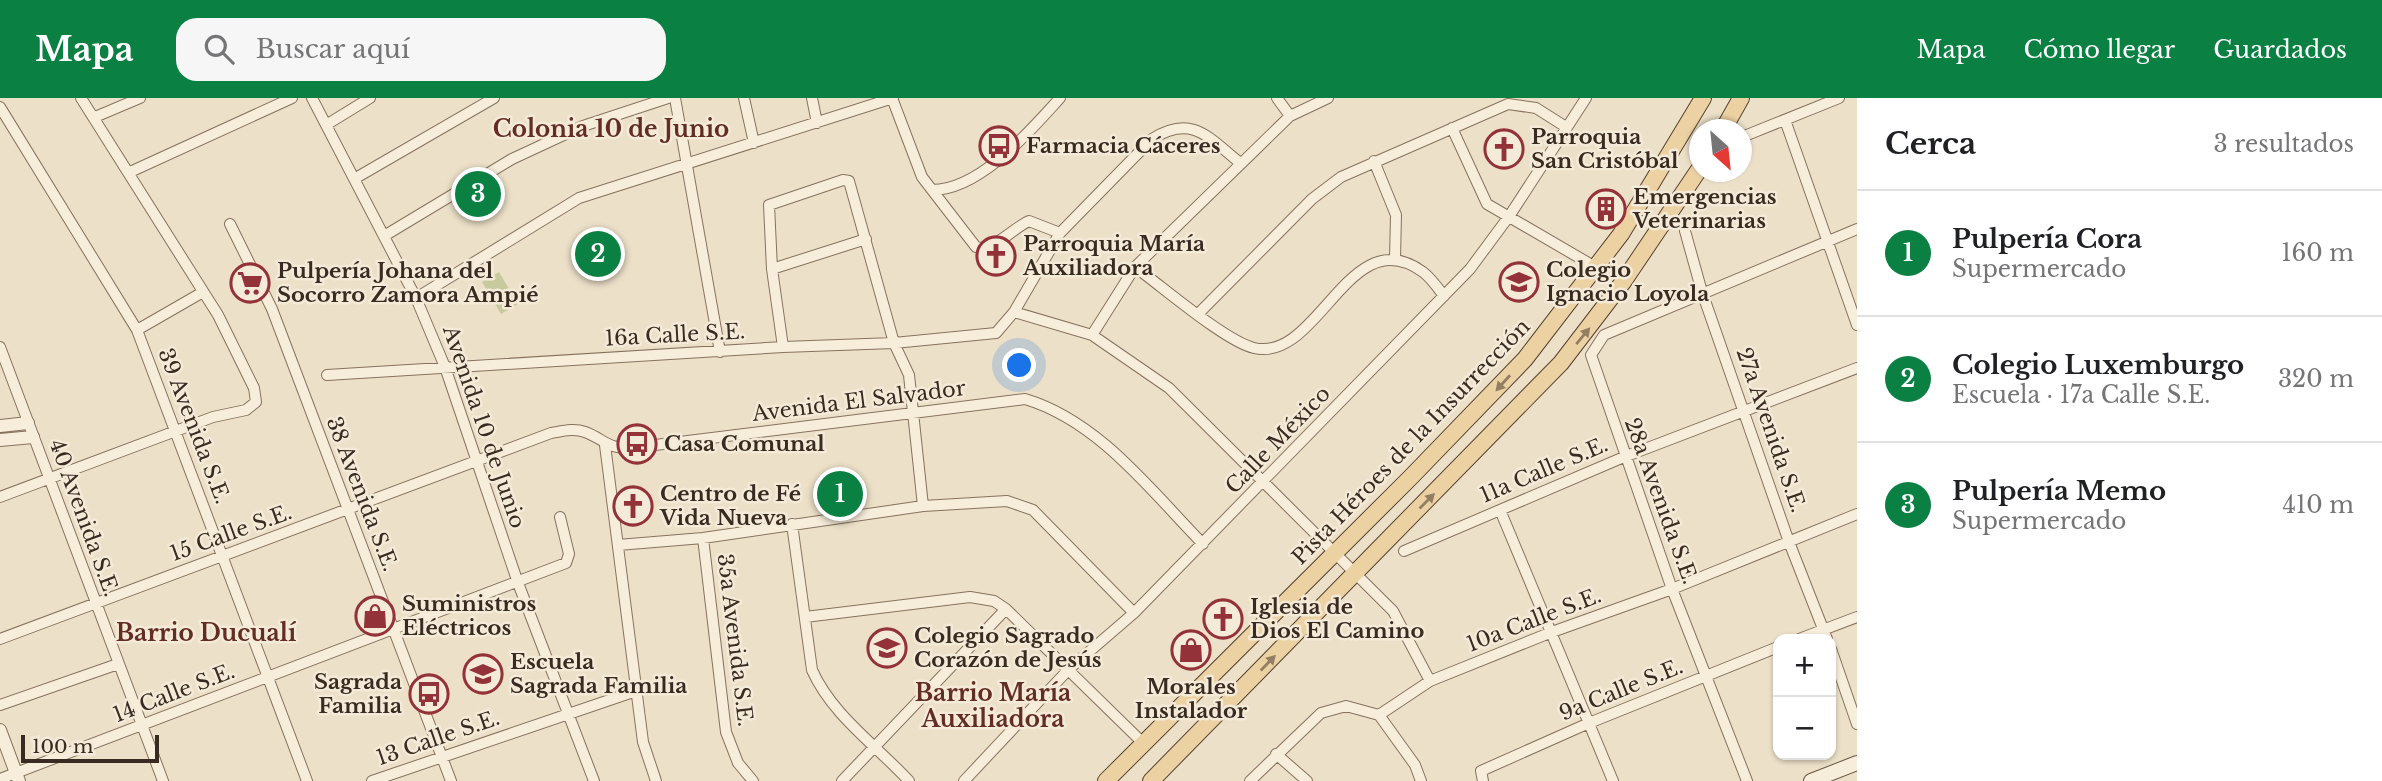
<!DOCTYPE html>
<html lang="es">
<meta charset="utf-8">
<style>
body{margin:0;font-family:"Libre Baskerville",serif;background:#f6f6f6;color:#202124}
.controls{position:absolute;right:21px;bottom:21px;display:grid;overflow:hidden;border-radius:14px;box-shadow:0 2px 5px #0004}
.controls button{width:63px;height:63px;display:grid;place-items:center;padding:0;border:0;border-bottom:2px solid #e0e0e0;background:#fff;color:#202124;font:35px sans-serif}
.compass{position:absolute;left:1689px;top:21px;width:63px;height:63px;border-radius:50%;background:#fff;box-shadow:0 2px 5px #0004;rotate:153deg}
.scale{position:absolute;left:21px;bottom:18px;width:138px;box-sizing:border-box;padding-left:7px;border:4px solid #392b21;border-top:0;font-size:19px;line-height:24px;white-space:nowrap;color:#392b21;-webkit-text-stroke:5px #f4ead8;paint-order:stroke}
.you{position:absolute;left:1020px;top:268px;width:24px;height:24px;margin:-18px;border:5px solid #fff;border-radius:50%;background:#1a73e8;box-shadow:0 0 0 10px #1a73e833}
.badge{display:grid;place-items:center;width:46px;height:46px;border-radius:50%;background:#0b8043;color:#fff;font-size:23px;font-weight:700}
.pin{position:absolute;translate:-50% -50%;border:4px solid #fff;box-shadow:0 2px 7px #0006}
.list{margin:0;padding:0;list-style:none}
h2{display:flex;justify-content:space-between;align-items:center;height:91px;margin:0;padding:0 28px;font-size:30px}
h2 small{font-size:23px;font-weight:400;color:#757577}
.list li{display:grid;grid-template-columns:46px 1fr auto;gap:21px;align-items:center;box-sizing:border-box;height:126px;padding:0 28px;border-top:2px solid #e0e0e0}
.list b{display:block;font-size:26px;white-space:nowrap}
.list p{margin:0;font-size:23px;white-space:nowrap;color:#757577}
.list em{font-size:23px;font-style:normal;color:#757577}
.icon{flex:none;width:38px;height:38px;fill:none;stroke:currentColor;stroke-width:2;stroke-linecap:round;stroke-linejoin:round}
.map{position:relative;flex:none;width:1857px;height:683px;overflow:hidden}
header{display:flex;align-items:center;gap:42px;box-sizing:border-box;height:98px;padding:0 35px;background:#0b8043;color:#fff}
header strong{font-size:33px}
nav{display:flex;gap:38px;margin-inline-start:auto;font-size:24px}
.search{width:490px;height:63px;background:#f6f6f6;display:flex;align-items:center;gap:18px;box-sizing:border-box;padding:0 24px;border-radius:21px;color:#757577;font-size:26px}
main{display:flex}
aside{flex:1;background:#fff}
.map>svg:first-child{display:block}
.green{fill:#c7ca9d}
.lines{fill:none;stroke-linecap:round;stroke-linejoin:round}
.minor-casing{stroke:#87725e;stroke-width:12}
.tertiary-casing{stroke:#87725e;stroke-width:14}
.secondary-casing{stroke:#695341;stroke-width:16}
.primary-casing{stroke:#564132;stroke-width:18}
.minor{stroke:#f7eddb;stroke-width:10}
.tertiary{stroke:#f7eddb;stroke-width:12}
.secondary{stroke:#f7eddb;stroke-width:14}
.primary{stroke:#ecd2a3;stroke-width:16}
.oneway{fill:#927e62}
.labels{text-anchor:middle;stroke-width:5;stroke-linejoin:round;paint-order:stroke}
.poi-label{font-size:21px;font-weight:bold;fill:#392b21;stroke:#f4ead8;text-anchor:start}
.street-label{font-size:21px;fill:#392b21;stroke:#f4ead8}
.neighbourhood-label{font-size:23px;font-weight:bold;fill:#632d23;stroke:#f4ead8}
</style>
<header>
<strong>Mapa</strong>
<div class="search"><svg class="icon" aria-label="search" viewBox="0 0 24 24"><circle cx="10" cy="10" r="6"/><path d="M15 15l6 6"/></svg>Buscar aquí</div>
<nav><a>Mapa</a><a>Cómo llegar</a><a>Guardados</a></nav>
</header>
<main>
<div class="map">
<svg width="1857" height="683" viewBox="0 0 1857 683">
<rect width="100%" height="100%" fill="#ece0c8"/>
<path class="green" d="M 499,174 L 518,206 L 501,216 L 482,184 Z"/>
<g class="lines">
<g class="minor-casing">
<path id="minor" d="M 312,0 L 416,200 L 445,269 L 518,485 L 594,683
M 675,0 L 720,254
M 744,0 L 754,45
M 812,0 L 817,25
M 892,0 L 922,79 L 976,149 C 993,154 1013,130 1029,123 L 1060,135
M 1277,0 L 1290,18
M 0,9 L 137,232 L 307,683
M 95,19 L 140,0
M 1785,22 L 1857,227
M 326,27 L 370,0
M 1452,30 L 1487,106 L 1597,170
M 1742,39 L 1839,0
M 1374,63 L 1396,117 L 1395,161
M 130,74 L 292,0
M 354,81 L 494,0
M 932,92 C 980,92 1030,33 1060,0
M 230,126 L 272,211 L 451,683
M 1685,133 L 1702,194 L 1789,444 L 1827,541
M 384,138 L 512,61 L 583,28 L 668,0
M 1135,169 C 1163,189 1225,243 1254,250 C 1319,265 1349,120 1423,174 C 1431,180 1438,190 1444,198
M 772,171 L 866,141
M 416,200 L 579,100 L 893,0
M 1014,214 L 1092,237 L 1169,290 L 1393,513 L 1430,583
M 1199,215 L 1312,101 L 1341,79 L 1508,6 L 1536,10 L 1566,29
M 137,232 L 203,194
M 1092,237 L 1135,169 L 1290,18 L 1328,0
M 0,249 L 163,683
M 783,249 L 772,171 L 769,107 L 843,82 L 849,83 L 894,245 L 909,277 L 923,408
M 327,277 L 783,249 L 894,245 L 996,235 L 1014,214 L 1060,135 L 1152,41 C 1192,16 1208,39 1239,64
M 605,347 L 643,644 L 656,683
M 0,399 L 213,319 L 246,312 L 256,304 L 254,290 L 218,217 L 81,0
M 1500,412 L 1613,683
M 792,426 L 812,572 C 832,617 876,647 909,683
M 703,440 L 726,634 L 738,665 L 753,683
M 618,447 L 703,440 L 923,408 L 1007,403 L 1033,412 L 1134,515
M 1404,453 L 1624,359 L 1857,270
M 805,519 L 970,499 L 994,503 L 1006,511 L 1143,645
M 0,541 L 551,335 C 563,333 574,330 585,334 C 604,341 607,351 631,350 L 1025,301 C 1099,323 1151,393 1203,446
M 1799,541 L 1857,519
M 1831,551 L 1857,626
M 0,607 L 118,566
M 1379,617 L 1430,583 L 1552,534 L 1672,491 L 1857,416
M 1379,617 L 1415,667 L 1421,683
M 1276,656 L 1307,683
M 0,681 L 566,465 L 569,456 L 560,419
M 372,683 L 636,593
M 842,683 L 1006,511
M 964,683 L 1069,571 L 1134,515 L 1470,171 L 1510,117 L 1586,0
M 1250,683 L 1321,615 L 1346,608 L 1379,617
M 1483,683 L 1481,673 L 1589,625 L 1778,549
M 1747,683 L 1672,491 L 1591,257 L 1604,237 L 1857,131"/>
</g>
<g class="tertiary-casing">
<path id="tertiary" d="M 0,328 L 28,325
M 0,342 L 33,339
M 0,632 L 19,683"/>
</g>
<g class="secondary-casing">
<path id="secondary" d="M 1811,683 L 1857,665"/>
</g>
<g class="primary-casing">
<path id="primary" d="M 1723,32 L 1741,0
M 1106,683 L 1411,379 L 1525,261 L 1621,136 L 1703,0
M 1151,683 L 1561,265 L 1623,184 L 1700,70"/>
</g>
<use href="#minor" class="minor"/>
<use href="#tertiary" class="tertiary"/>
<use href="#secondary" class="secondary"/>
<use href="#primary" class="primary"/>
</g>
<defs><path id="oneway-solid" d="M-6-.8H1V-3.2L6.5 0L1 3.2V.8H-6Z" transform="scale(1.75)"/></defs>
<g class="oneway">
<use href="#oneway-solid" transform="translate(1583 238) rotate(-50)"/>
<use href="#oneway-solid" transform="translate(1503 285) rotate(132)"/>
<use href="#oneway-solid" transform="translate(1427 403) rotate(-45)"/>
<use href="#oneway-solid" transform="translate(1268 565) rotate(-46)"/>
</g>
<defs>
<g id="bus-ring" transform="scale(2.0125)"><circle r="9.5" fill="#f4ead8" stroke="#933238" stroke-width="1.5"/><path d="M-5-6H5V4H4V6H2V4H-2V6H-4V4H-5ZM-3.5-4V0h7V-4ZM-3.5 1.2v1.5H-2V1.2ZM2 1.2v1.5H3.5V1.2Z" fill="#933238"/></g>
<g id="church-ring" transform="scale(2.0125)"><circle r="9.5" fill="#f4ead8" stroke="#933238" stroke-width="1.5"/><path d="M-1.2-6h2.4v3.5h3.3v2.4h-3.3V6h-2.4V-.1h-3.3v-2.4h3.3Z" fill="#933238"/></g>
<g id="building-ring" transform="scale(2.0125)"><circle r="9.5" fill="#f4ead8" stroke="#933238" stroke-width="1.5"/><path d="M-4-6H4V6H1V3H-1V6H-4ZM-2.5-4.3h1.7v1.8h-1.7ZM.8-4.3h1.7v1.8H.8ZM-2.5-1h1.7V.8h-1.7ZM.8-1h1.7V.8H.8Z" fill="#933238"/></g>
<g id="school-ring" transform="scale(2.0125)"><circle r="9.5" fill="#f4ead8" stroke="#933238" stroke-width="1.5"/><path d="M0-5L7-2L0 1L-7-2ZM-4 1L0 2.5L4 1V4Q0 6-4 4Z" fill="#933238"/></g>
<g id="supermarket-ring" transform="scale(2.0125)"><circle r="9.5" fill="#f4ead8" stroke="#933238" stroke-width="1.5"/><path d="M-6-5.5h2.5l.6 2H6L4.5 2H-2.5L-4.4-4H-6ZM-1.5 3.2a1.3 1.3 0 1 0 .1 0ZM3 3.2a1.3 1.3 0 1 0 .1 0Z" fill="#933238"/></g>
<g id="shop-ring" transform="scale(2.0125)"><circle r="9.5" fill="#f4ead8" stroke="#933238" stroke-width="1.5"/><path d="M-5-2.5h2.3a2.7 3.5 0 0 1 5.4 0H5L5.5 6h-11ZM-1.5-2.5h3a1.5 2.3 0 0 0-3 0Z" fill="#933238"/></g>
</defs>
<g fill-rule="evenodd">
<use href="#bus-ring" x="999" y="48"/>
<use href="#church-ring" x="1504" y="51"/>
<use href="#building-ring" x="1606" y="111"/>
<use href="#church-ring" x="996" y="158"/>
<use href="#school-ring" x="1519" y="184"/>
<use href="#supermarket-ring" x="250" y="185"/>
<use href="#bus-ring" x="637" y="346"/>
<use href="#church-ring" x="633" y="408"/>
<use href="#shop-ring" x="375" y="518"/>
<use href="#church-ring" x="1223" y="521"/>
<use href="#school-ring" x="887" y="550"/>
<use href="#shop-ring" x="1191" y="552"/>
<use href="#school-ring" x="483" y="576"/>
<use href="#bus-ring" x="429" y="596"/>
</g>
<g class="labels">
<g class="poi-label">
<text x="1531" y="46">Parroquia<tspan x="1531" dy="24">San Cristóbal</tspan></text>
<text x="1026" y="55">Farmacia Cáceres</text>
<text x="1633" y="106">Emergencias<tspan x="1633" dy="24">Veterinarias</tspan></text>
<text x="1023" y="153">Parroquia María<tspan x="1023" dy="24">Auxiliadora</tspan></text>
<text x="1546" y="179">Colegio<tspan x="1546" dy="24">Ignacio Loyola</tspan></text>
<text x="277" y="180">Pulpería Johana del<tspan x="277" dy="24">Socorro Zamora Ampié</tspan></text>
<text x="664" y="353">Casa Comunal</text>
<text x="660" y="403">Centro de Fé<tspan x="660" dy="24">Vida Nueva</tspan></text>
<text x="402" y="513">Suministros<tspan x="402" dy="24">Eléctricos</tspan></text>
<text x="1250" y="516">Iglesia de<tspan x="1250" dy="24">Dios El Camino</tspan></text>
<text x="914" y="545">Colegio Sagrado<tspan x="914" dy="24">Corazón de Jesús</tspan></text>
<text x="510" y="571">Escuela<tspan x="510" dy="24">Sagrada Familia</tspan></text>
<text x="402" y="591" text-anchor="end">Sagrada<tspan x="402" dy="24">Familia</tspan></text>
<text x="1191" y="596" text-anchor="middle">Morales<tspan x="1191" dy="24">Instalador</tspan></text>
</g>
<g class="street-label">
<text transform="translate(675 237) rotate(-3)" y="7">16a Calle S.E.</text>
<text transform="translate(859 303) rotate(-7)" y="7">Avenida El Salvador</text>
<text transform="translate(194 328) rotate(69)" y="7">39 Avenida S.E.</text>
<text transform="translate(484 329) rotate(71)" y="7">Avenida 10 de Junio</text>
<text transform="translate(1771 332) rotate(71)" y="7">27a Avenida S.E.</text>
<text transform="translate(1278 342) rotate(-46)" y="7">Calle México</text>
<text transform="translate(1411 344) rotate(-46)" y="7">Pista Héroes de la Insurrección</text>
<text transform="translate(1544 372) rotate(-23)" y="7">11a Calle S.E.</text>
<text transform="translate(362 396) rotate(69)" y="7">38 Avenida S.E.</text>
<text transform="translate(1661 403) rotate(70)" y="7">28a Avenida S.E.</text>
<text transform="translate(84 420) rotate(70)" y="7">40 Avenida S.E.</text>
<text transform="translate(231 435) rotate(-20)" y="7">15 Calle S.E.</text>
<text transform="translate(1534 522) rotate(-21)" y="7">10a Calle S.E.</text>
<text transform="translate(735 542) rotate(83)" y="7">35a Avenida S.E.</text>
<text transform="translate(1621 592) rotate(-22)" y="7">9a Calle S.E.</text>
<text transform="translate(174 595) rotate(-21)" y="7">14 Calle S.E.</text>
<text transform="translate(438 640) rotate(-19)" y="7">13 Calle S.E.</text>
</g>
<g class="neighbourhood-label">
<text x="611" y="39">Colonia 10 de Junio</text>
<text x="206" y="543">Barrio Ducualí</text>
<text x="993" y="603">Barrio María<tspan x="993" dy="26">Auxiliadora</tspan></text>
</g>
</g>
</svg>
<div class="controls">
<button>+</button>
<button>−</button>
</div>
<svg class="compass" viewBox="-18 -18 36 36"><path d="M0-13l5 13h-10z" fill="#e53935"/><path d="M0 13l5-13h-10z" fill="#757577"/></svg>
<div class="scale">100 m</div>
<div class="you"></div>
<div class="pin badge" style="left:840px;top:396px">1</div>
<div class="pin badge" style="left:598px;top:156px">2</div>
<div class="pin badge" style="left:478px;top:96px">3</div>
</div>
<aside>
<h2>Cerca<small>3 resultados</small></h2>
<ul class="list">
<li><span class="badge">1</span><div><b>Pulpería Cora</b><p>Supermercado</p></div><em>160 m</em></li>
<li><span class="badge">2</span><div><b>Colegio Luxemburgo</b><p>Escuela · 17a Calle S.E.</p></div><em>320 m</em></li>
<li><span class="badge">3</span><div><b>Pulpería Memo</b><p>Supermercado</p></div><em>410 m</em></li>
</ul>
</aside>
</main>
